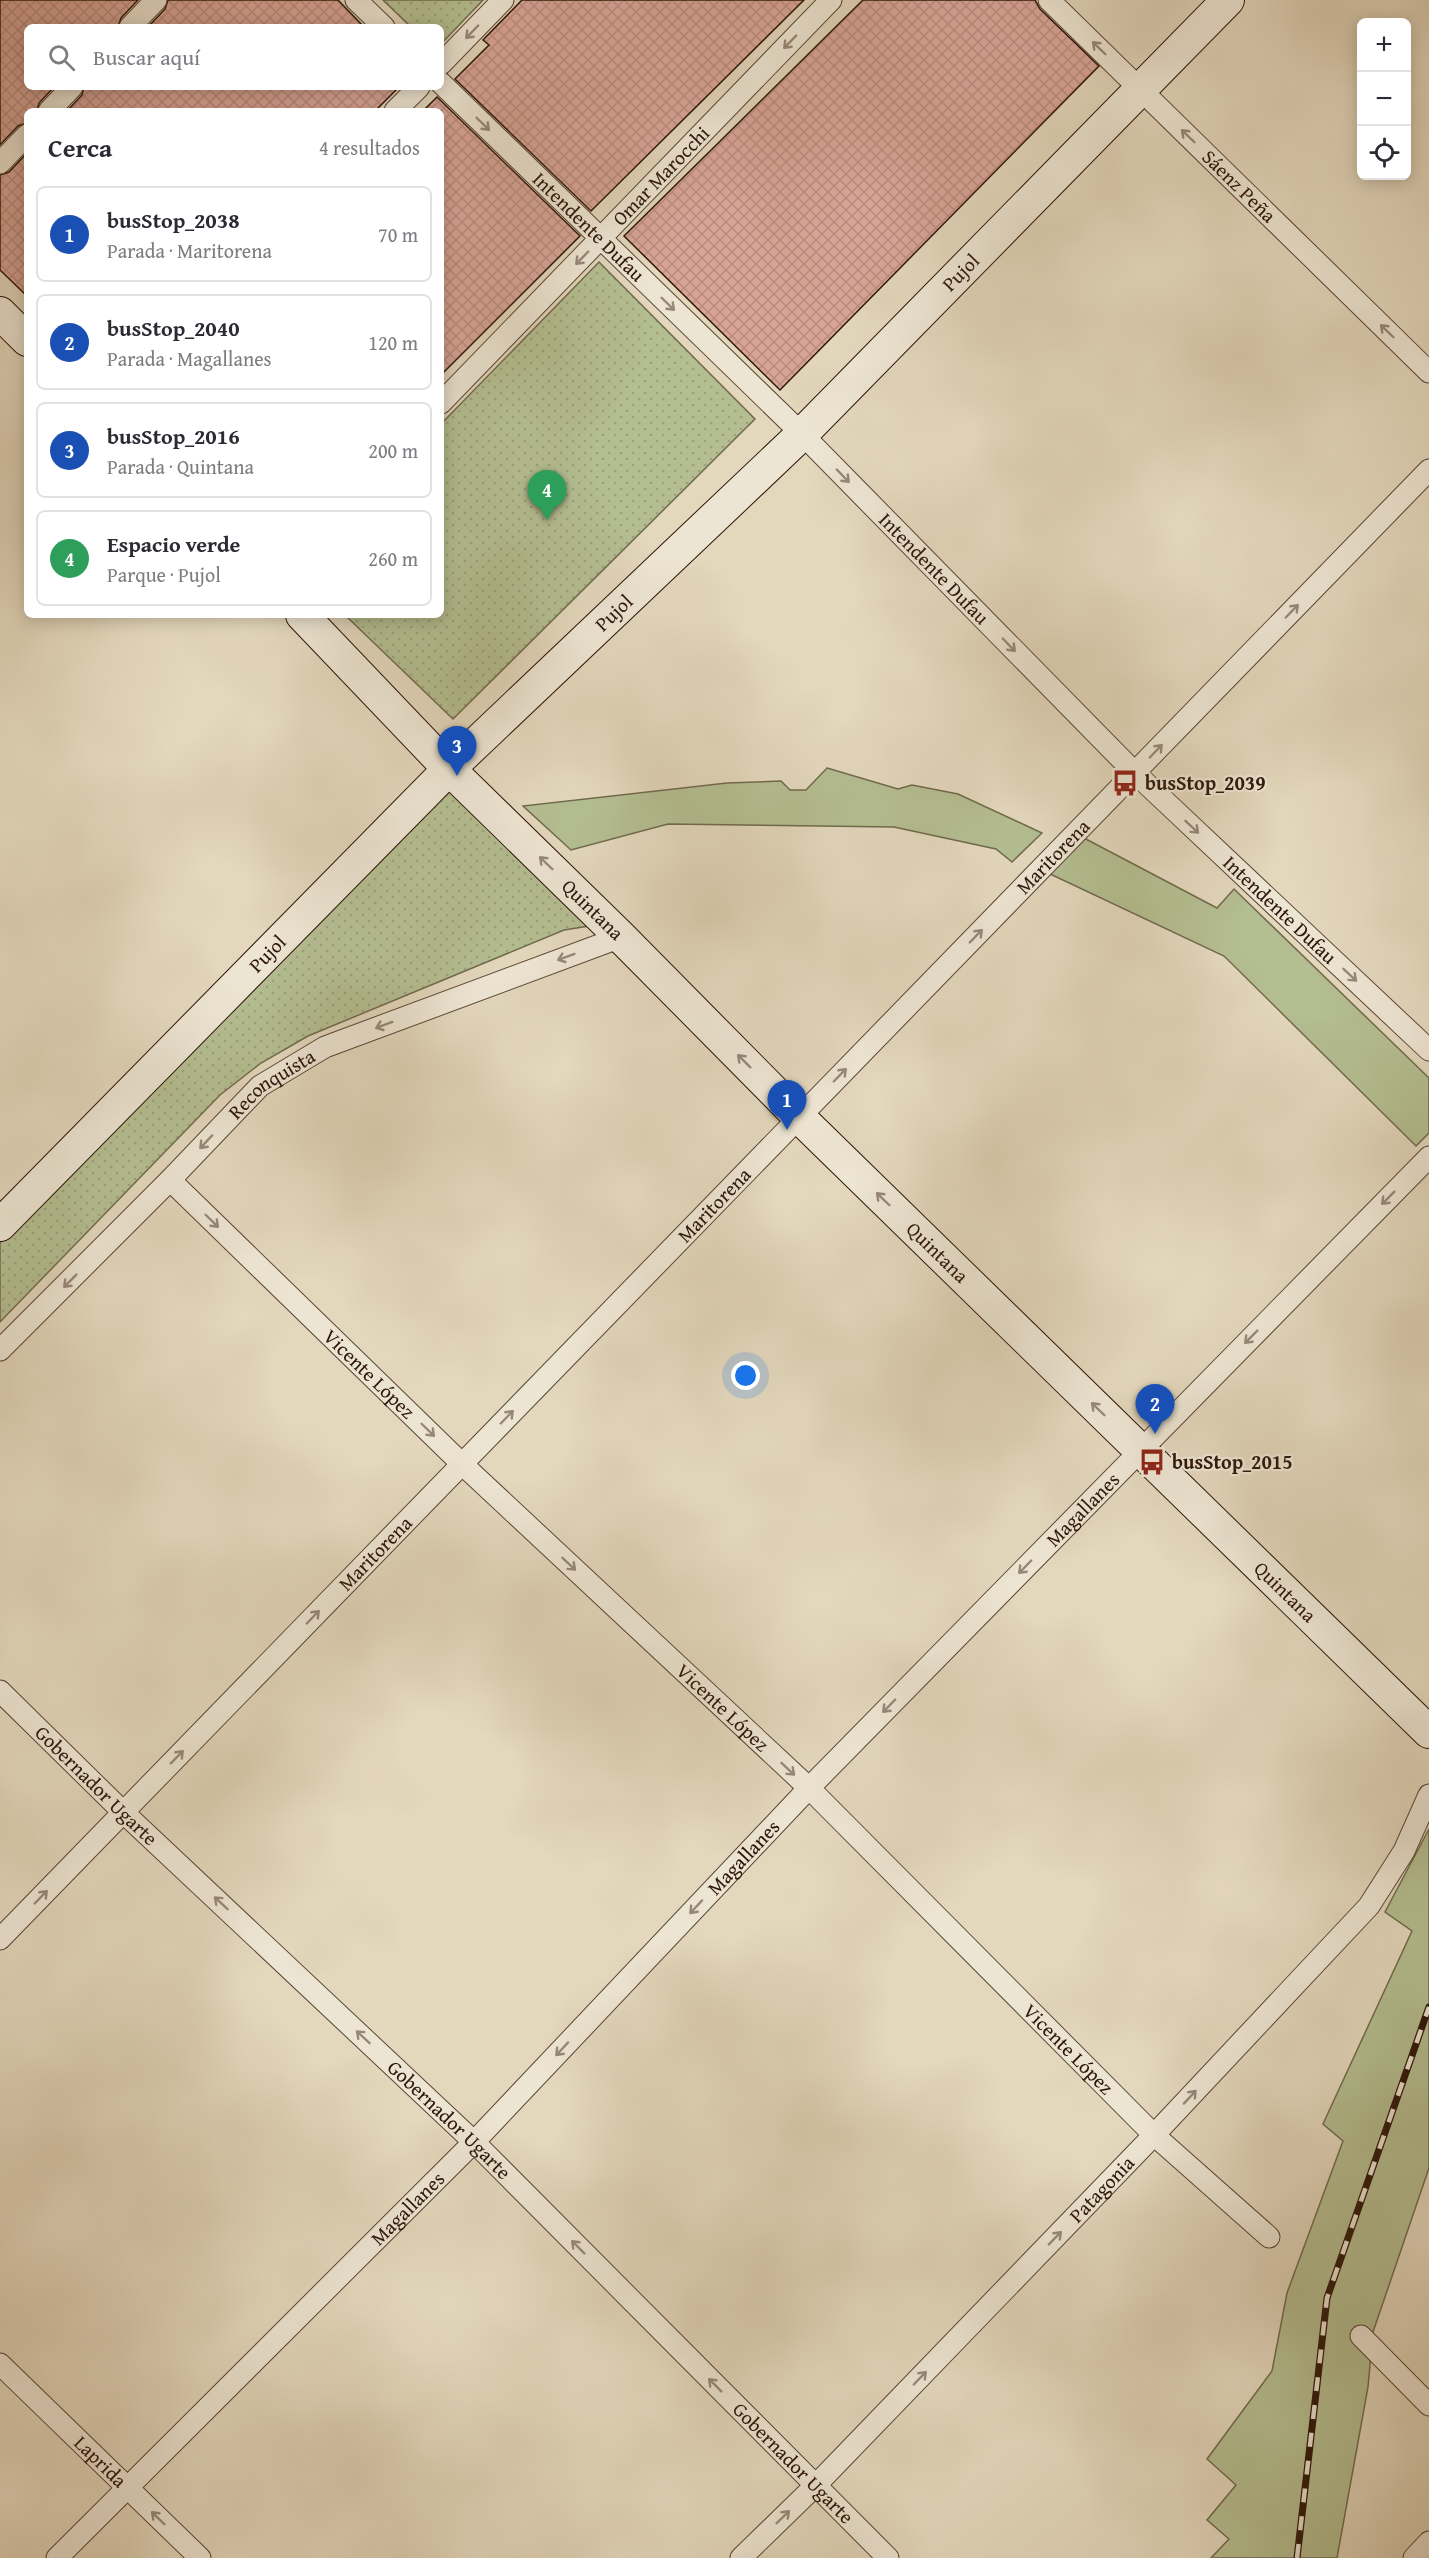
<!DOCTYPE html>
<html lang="es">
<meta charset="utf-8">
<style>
body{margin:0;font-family:"Gentium Book Plus",serif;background:#f7f7f7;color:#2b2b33}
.controls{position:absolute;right:18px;top:18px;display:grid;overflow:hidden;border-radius:9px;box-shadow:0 3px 15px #0003}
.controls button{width:54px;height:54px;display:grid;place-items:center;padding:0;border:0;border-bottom:2px solid #e1e1e2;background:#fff;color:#2b2b33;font:30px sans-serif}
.you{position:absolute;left:746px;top:1376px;width:21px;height:21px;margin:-15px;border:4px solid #fff;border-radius:50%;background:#1a73e8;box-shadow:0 0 0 9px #1a73e833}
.badge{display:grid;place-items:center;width:39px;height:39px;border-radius:50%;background:#111827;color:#fff;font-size:20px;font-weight:700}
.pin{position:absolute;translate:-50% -50px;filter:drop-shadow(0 2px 3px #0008)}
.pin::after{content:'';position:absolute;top:32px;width:21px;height:18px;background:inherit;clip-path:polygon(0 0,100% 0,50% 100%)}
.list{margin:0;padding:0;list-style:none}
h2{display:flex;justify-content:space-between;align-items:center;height:78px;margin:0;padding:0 24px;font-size:26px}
h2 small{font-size:20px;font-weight:400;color:#7c7c81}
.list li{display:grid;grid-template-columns:39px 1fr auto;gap:18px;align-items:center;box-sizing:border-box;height:96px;margin:0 12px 12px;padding:0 12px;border:2px solid #e1e1e2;border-radius:9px}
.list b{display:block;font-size:22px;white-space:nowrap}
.list p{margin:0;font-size:20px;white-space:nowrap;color:#7c7c81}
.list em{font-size:20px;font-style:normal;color:#7c7c81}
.icon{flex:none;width:33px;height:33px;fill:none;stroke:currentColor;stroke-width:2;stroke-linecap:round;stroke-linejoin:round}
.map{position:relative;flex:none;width:1429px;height:2558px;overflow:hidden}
.search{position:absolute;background:#fff;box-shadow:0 3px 15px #0003;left:24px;top:24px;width:420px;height:66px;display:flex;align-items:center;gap:15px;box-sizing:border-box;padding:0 21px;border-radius:9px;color:#7c7c81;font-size:22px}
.panel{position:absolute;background:#fff;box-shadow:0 3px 15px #0003;left:24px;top:108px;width:420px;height:510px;border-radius:9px}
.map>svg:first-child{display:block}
.green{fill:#b4be91;stroke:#706a4e;stroke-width:1.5}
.park{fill:url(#park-dots);stroke:#706a4e;stroke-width:1.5}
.building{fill:url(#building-cross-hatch);stroke:#2d160a;stroke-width:1.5}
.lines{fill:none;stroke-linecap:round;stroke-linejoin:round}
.street-casing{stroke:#5a4636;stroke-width:23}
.secondary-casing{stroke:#2d160a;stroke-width:34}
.street{stroke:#ede5d3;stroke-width:21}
.secondary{stroke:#ede5d3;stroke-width:32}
.rail-casing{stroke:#2d160a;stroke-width:7}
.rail{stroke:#ede5d3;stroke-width:4.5;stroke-dasharray:14;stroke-linecap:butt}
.oneway{stroke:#978879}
.labels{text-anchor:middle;stroke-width:4.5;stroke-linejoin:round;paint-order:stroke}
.street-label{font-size:20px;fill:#2d160a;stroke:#ede5d3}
.poi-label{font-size:20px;font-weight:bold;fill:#2d160a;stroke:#ede5d3;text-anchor:start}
</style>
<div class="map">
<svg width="1429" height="2558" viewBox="0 0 1429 2558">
<defs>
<pattern id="park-dots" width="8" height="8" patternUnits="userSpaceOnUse" patternTransform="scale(1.5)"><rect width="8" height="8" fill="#b4be91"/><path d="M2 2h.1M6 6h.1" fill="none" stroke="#9ba37c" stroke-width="1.8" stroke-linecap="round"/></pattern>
<pattern id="building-cross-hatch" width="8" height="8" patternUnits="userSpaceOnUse" patternTransform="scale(1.5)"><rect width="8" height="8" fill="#d8a496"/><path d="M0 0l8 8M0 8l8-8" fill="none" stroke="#ba8c80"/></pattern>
</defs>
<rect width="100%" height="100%" fill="#e3d7bc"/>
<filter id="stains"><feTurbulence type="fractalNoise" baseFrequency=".00333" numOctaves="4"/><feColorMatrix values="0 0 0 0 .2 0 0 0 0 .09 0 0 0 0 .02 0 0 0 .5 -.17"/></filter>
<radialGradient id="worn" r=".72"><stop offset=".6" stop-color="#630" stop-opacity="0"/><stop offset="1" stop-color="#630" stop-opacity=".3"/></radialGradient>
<path class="green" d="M 827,768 L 898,789 L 912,785 L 958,794 L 1042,833 L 1012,862 L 996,849 L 894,827 L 668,824 L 571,850 L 523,806 L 727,783 L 781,781 L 790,790 L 806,790 Z
M 1084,838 L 1217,908 L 1234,889 L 1429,1078 L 1429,1133 L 1416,1146 L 1224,956 L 1048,873 Z
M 1429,1829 L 1429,2168 L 1373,2332 L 1368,2387 L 1337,2558 L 1211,2558 L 1229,2539 L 1207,2520 L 1236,2485 L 1207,2459 L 1272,2371 L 1287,2293 L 1343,2141 L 1323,2124 L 1412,1931 L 1385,1912 Z"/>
<path class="park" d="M 383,0 L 483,0 L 441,44 L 441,27 L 411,27 Z
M 599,262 L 755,419 L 453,719 L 345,615 L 441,615 L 441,424 Z
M 446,790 L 461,792 L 596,925 L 564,930 L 308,1036 L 261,1063 L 220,1095 L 0,1322 L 0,1243 L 435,796 Z"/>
<path class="building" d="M 0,0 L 138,0 L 121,18 L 118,27 L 27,27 L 27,87 L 54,87 L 39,103 L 37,111 L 27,111 L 27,123 L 18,126 L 0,145 Z
M 168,0 L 338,0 L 364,27 L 148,27 L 165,9 Z
M 522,0 L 804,0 L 591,211 L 455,79 L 489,45 L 483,40 Z
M 863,0 L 1035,0 L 1040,9 L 1099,66 L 780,390 L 624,236 Z
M 84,87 L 399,87 L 375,111 L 67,111 L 82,95 Z
M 437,97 L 580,236 L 441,375 L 441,111 L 423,111 Z
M 27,153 L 27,296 L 0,270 L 0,175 L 9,172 Z"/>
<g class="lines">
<g class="street-casing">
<g id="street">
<path d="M 356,0 L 384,27"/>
<path id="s1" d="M 1049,0 L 1429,372"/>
<path d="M 130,27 L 156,0"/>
<path d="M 441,64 L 503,0"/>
<path id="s2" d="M 441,83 L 802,434 L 1135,773 L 1429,1050"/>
<path d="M 49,111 L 72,87"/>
<path d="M 395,111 L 419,87"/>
<path d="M 0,163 L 27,135"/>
<path id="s3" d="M 441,403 L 831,0"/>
<path id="s4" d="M 170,1180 L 462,1464 L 809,1788 L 1154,2135 L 1269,2237"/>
<path id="s5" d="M 0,1350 L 170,1180 L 260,1086 L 325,1047 L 621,937"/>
<path id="s6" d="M 0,1691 L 123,1812 L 474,2142 L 888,2558"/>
<path id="s7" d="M 0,1939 L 1429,470"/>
<path d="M 1361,2336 L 1429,2405"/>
<path id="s8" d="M 0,2364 L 200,2558"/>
<path id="s9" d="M 57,2558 L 474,2142 L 809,1788 L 1429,1157"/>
<path id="s10" d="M 741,2558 L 815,2486 L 1154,2135 L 1369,1906 L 1404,1851 L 1429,1795"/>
<path d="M 1414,2558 L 1429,2542"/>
</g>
</g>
<g class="secondary-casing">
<g id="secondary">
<path d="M 0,313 L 27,340"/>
<path id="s11" d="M 302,615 L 449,769 L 621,937 L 799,1117 L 1429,1732"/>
<path id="s12" d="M 0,1225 L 449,769 L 802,434 L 1228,0"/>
</g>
</g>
<use href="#street" class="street"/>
<use href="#secondary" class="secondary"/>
<g class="rail-casing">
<path id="rail" d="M 1297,2558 L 1327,2298 L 1429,2007"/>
</g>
<use href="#rail" class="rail"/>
</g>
<defs><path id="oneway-shaft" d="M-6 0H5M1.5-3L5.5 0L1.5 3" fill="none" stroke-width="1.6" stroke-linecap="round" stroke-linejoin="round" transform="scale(1.5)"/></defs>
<g class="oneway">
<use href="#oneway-shaft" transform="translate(472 32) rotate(134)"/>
<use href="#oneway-shaft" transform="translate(790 42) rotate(134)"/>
<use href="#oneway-shaft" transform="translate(1099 48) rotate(-136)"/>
<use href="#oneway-shaft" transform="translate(483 124) rotate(44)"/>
<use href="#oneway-shaft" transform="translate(1188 136) rotate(-136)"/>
<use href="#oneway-shaft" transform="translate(582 258) rotate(134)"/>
<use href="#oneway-shaft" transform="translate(668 304) rotate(44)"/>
<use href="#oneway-shaft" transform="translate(1387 331) rotate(-136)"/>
<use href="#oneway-shaft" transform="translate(843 476) rotate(46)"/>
<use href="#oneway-shaft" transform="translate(1292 611) rotate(-46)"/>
<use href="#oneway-shaft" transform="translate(1009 645) rotate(46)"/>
<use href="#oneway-shaft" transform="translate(1156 751) rotate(-46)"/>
<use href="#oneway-shaft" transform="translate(1192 827) rotate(43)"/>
<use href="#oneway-shaft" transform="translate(546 863) rotate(-136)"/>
<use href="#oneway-shaft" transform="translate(976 936) rotate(-46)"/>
<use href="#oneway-shaft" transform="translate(566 957) rotate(160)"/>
<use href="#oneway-shaft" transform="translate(1350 975) rotate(43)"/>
<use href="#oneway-shaft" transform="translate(384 1025) rotate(160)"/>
<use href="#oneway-shaft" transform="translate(744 1061) rotate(-135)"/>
<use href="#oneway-shaft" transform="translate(840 1075) rotate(-46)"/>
<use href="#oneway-shaft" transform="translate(206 1142) rotate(133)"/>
<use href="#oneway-shaft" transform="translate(1388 1198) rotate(135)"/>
<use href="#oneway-shaft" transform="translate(883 1199) rotate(-136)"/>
<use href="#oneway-shaft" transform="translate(212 1221) rotate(44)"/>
<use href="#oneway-shaft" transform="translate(70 1281) rotate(135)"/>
<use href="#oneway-shaft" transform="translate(1251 1337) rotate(135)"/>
<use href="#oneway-shaft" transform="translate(1098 1409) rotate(-136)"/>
<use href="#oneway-shaft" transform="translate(507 1417) rotate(-46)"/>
<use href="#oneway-shaft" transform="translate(428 1430) rotate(44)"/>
<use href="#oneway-shaft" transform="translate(569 1564) rotate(43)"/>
<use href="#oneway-shaft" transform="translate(1025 1567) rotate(134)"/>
<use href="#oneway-shaft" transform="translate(313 1617) rotate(-46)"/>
<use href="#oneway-shaft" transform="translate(889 1706) rotate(134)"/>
<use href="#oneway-shaft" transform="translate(177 1757) rotate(-46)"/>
<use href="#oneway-shaft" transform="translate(788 1769) rotate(43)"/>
<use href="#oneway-shaft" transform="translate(41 1897) rotate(-46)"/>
<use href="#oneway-shaft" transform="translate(221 1903) rotate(-137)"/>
<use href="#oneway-shaft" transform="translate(696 1907) rotate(133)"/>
<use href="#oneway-shaft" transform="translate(363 2037) rotate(-137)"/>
<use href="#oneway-shaft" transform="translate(562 2049) rotate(133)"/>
<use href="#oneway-shaft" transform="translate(1190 2097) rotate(-47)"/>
<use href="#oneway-shaft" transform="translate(1055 2238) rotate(-46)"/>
<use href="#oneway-shaft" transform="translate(578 2247) rotate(-135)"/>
<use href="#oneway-shaft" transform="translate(920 2378) rotate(-46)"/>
<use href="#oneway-shaft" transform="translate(715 2385) rotate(-135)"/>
<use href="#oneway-shaft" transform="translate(783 2517) rotate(-44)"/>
<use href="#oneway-shaft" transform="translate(158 2518) rotate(-136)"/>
</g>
<defs>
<g id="bus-bare" transform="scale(2.07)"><path d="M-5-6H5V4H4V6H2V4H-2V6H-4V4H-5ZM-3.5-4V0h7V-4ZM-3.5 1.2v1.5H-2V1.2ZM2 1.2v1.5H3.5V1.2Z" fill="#8f2418" stroke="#ede5d3" stroke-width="2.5" paint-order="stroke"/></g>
</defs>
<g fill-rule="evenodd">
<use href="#bus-bare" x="1125" y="783"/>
<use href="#bus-bare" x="1152" y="1462"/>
</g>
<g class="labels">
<g class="street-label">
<text dy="7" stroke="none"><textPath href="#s3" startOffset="316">Omar Marocchi</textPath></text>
<text dy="7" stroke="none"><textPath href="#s1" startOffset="266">Sáenz Peña</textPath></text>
<text dy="7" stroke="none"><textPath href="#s2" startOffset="206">Intendente Dufau</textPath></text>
<text dy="7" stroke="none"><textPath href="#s12" startOffset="1353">Pujol</textPath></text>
<text dy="7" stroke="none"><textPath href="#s2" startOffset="692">Intendente Dufau</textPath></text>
<text dy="7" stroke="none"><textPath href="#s12" startOffset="867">Pujol</textPath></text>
<text dy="7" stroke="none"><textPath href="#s7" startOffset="1510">Maritorena</textPath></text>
<text dy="7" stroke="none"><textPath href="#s11" startOffset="414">Quintana</textPath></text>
<text dy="7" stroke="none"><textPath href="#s2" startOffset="1178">Intendente Dufau</textPath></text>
<text dy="7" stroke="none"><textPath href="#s12" startOffset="381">Pujol</textPath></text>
<text dy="7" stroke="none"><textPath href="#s5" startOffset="381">Reconquista</textPath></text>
<text dy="7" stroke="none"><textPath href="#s7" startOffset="1024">Maritorena</textPath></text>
<text dy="7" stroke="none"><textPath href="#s11" startOffset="900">Quintana</textPath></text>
<text dy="7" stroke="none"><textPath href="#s4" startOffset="278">Vicente López</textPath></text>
<text dy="7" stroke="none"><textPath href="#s9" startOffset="1467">Magallanes</textPath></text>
<text dy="7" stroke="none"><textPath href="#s7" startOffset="538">Maritorena</textPath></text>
<text dy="7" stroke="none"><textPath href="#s11" startOffset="1386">Quintana</textPath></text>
<text dy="7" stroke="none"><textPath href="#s4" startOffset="764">Vicente López</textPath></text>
<text dy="7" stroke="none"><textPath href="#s6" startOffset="135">Gobernador Ugarte</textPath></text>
<text dy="7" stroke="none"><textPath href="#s9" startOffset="981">Magallanes</textPath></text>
<text dy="7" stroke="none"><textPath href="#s4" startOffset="1250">Vicente López</textPath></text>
<text dy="7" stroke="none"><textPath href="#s6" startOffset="621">Gobernador Ugarte</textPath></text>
<text dy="7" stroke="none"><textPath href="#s10" startOffset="516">Patagonia</textPath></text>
<text dy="7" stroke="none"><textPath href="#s9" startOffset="495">Magallanes</textPath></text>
<text dy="7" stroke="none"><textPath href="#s8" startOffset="140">Laprida</textPath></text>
<text dy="7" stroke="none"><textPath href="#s6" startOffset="1107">Gobernador Ugarte</textPath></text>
</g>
<g class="poi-label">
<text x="1145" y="790">busStop_2039</text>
<text x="1172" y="1469">busStop_2015</text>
</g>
</g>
<rect width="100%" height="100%" filter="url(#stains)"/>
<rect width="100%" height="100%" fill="url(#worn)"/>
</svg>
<div class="controls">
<button>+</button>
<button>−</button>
<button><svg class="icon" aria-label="locate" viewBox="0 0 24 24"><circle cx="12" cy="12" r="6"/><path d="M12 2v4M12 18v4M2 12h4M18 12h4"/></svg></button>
</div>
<div class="you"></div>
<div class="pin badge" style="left:787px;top:1130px;background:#1a4fb4">1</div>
<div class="pin badge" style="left:1155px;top:1434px;background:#1a4fb4">2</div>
<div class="pin badge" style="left:457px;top:776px;background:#1a4fb4">3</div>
<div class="pin badge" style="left:547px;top:520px;background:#2e9e5b">4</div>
<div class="search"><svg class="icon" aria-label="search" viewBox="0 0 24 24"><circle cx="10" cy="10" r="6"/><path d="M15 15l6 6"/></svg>Buscar aquí</div>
<section class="panel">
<h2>Cerca<small>4 resultados</small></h2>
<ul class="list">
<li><span class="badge" style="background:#1a4fb4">1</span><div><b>busStop_2038</b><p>Parada · Maritorena</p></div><em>70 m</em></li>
<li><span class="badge" style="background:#1a4fb4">2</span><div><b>busStop_2040</b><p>Parada · Magallanes</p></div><em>120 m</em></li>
<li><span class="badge" style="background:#1a4fb4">3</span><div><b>busStop_2016</b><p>Parada · Quintana</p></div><em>200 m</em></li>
<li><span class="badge" style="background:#2e9e5b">4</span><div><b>Espacio verde</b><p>Parque · Pujol</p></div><em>260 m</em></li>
</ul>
</section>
</div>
